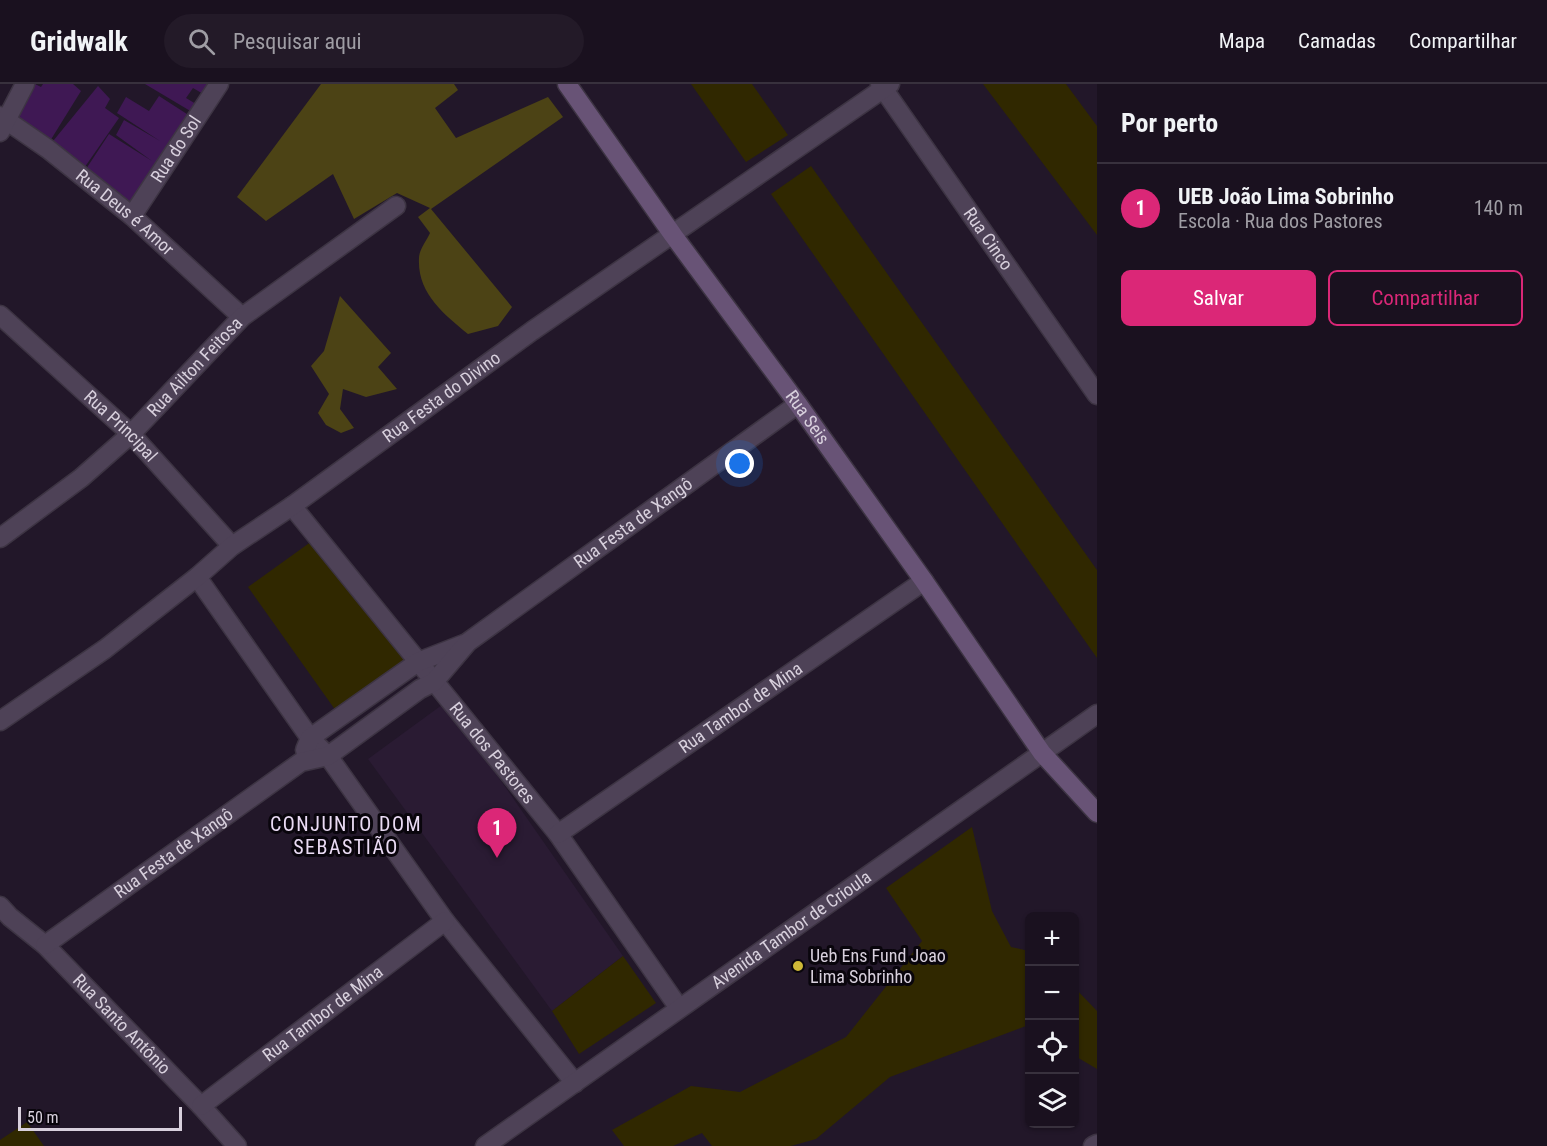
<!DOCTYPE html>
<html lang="pt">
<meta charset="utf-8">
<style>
body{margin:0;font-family:"Roboto Condensed",sans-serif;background:#231a28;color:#f1f3f6}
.controls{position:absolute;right:18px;bottom:18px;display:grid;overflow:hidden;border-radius:9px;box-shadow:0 2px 4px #0004}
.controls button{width:54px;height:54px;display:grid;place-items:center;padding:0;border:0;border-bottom:2px solid #38313d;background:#1a111f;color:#f1f3f6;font:30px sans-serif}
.scale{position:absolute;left:18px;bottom:15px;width:164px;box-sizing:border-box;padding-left:6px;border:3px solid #d8d0dd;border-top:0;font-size:16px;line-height:21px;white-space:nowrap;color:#d8d0dd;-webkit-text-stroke:4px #09050c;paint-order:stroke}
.you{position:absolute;left:740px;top:380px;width:21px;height:21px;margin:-15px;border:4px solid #fff;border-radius:50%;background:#1a73e8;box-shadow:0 0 0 9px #1a73e833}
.badge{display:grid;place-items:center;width:39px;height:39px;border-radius:50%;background:#db2777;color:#fff;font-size:20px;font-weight:700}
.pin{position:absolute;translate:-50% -50px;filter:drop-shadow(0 2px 3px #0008)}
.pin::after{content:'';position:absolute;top:32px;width:21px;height:18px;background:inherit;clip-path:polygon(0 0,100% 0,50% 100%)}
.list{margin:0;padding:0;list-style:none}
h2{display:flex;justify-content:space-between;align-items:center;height:78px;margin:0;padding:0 24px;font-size:26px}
h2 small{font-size:20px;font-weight:400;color:#9f9da4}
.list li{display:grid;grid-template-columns:39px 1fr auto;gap:18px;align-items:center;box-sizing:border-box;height:90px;padding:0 24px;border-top:2px solid #38313d}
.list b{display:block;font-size:22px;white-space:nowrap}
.list p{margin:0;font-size:20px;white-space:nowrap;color:#9f9da4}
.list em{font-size:20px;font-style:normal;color:#9f9da4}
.actions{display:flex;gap:12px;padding:18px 24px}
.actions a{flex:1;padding:14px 0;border:2px solid #db2777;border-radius:9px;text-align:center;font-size:21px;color:#db2777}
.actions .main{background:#db2777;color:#fff}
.icon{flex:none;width:33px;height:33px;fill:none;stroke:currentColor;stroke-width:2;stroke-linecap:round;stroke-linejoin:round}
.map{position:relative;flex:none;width:1097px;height:1062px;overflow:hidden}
header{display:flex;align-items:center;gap:36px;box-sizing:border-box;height:84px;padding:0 30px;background:#1a111f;border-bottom:2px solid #38313d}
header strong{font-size:28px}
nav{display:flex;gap:33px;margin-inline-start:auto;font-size:21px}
.search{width:420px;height:54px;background:#231a28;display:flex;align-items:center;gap:15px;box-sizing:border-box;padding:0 21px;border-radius:33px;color:#9f9da4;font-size:22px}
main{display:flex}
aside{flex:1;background:#1a111f}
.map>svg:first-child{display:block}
.built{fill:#2a1b33}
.green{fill:#302800}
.forest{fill:#4c4315}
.building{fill:#3f1854}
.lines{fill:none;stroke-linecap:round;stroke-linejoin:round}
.street-casing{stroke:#3d3443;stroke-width:21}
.secondary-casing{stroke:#3d3443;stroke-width:21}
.street{stroke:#4e4257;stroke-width:18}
.secondary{stroke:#685376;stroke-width:18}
.poi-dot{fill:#cfb837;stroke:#09050c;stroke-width:2}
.labels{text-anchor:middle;stroke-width:6;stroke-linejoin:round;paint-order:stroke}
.street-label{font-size:18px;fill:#d8d0dd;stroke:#09050c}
.poi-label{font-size:18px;fill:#d8d0dd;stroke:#09050c;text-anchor:start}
.neighbourhood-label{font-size:20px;letter-spacing:1.5px;fill:#eadbf4;stroke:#09050c}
</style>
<header>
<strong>Gridwalk</strong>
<div class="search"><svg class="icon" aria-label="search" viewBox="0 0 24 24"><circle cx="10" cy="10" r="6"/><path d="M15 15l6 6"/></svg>Pesquisar aqui</div>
<nav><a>Mapa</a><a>Camadas</a><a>Compartilhar</a></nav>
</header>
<main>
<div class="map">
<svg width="1097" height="1062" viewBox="0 0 1097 1062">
<rect width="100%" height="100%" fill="#221729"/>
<path class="built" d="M 446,618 L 623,872 L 552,927 L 368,675 Z"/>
<path class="green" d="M 691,0 L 752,0 L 788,51 L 746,78 Z
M 983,0 L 1066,0 L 1097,42 L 1097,151 Z
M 811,82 L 1097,486 L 1097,574 L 771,110 Z
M 319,452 L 411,579 L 336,627 L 248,503 Z
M 972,743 L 992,827 L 1011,863 L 1029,867 L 1029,944 L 1026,942 L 890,993 L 816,1055 L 791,1062 L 712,1062 L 702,1049 L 673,1062 L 624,1062 L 612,1046 L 691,1002 L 740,1008 L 846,953 L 922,857 L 886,804 Z
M 623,872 L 656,919 L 579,970 L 552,927 Z
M 1075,904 L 1097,927 L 1097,985 L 1075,972 Z
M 27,1038 L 44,1062 L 0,1062 L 0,1056 Z"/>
<path class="forest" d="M 321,0 L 454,0 L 458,6 L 435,24 L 456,54 L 548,13 L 563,33 L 431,125 L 512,223 L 498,242 L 468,250 C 444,230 417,209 419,174 C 419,166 427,156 430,149 L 418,133 L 430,124 L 397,109 L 354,135 L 333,90 L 266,137 L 237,113 Z
M 340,212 L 391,269 L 378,283 L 397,305 L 366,313 L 343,305 L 340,325 L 354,344 L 341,349 L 326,341 L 318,329 L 329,310 L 311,282 L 324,267 Z"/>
<path class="building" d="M 35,0 L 41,3 L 43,0 L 73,0 L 81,7 L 50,57 L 16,31 Z
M 145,0 L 212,0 L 205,11 L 193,4 L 186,14 L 196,20 L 192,28 Z
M 98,2 L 110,15 L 105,24 L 119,34 L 82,87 L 49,62 Z
M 159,12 L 190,32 L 133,121 L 86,85 L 109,50 L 152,77 L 116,51 L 124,36 L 160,57 L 117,29 L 126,13 L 149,27 Z"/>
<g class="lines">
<g class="street-casing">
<g id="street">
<path id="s1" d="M 880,0 L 1097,311"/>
<path id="s2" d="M 0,32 L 48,65 L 132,132 L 242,233"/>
<path d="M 0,48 L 25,0"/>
<path id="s3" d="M 132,132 L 219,0"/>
<path id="s4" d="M 0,231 L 131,350 L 232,462"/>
<path id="s5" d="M 292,422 L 558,750 L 679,924"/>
<path id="s6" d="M 0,454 L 81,394 L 131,350 L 242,233 L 396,122"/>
<path d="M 197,493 L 310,654 L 328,672 L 445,837 L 575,999"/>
<path id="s7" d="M 0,637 L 105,565 L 197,493 L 232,462 L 292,422 L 532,247 L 890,0"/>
<path d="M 305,666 L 310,654 L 418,578 L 464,560"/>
<path id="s8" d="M 558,750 L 924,497"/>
<path id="s9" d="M 0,822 L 10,833 L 45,861 L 201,1022 L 237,1062"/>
<path id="s10" d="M 45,861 L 301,678 L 328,672 L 420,605 L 434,598 L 468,558 L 798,320"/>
<path id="s11" d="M 201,1022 L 445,837"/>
<path id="s12" d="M 485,1062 L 1097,630"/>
<path d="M 1093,1062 L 1097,1060"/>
</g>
</g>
<g class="secondary-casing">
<g id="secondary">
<path id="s13" d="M 567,0 L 673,151 L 798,320 L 924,497 L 1042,669 L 1097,729"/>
</g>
</g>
<use href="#street" class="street"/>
<use href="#secondary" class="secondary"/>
</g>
<circle class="poi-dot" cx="798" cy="882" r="6"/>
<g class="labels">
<g class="street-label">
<text dy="6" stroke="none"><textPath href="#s3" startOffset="80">Rua do Sol</textPath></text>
<text dy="6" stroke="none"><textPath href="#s2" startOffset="158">Rua Deus é Amor</textPath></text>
<text dy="6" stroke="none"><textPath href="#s1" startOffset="189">Rua Cinco</textPath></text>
<text dy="6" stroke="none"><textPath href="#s6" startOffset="260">Rua Ailton Feitosa</textPath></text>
<text dy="6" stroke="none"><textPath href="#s7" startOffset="548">Rua Festa do Divino</textPath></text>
<text dy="6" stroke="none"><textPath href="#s13" startOffset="411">Rua Seis</textPath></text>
<text dy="6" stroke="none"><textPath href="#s4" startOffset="164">Rua Principal</textPath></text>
<text dy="6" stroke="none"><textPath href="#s10" startOffset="728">Rua Festa de Xangô</textPath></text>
<text dy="6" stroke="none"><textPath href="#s8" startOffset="222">Rua Tambor de Mina</textPath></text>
<text dy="6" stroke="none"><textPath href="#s5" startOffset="318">Rua dos Pastores</textPath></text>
<text dy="6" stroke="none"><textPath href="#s10" startOffset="158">Rua Festa de Xangô</textPath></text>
<text dy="6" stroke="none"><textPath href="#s12" startOffset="375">Avenida Tambor de Crioula</textPath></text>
<text dy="6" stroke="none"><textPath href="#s11" startOffset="153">Rua Tambor de Mina</textPath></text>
<text dy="6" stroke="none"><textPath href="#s9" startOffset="170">Rua Santo Antônio</textPath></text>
</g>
<g class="poi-label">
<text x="810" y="878">Ueb Ens Fund Joao<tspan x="810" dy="21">Lima Sobrinho</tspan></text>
</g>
<g class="neighbourhood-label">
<text x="346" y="747">CONJUNTO DOM<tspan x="346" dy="23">SEBASTIÃO</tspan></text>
</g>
</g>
</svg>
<div class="controls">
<button>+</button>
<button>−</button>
<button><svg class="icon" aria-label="locate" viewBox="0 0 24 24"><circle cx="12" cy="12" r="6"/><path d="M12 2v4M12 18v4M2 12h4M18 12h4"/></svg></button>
<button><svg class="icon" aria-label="layers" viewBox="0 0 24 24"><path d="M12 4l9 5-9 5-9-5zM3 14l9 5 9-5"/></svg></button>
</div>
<div class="scale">50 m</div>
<div class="you"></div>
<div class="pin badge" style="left:497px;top:774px">1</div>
</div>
<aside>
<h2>Por perto<small></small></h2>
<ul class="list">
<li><span class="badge">1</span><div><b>UEB João Lima Sobrinho</b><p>Escola · Rua dos Pastores</p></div><em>140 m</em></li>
</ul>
<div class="actions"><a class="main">Salvar</a><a>Compartilhar</a></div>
</aside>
</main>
